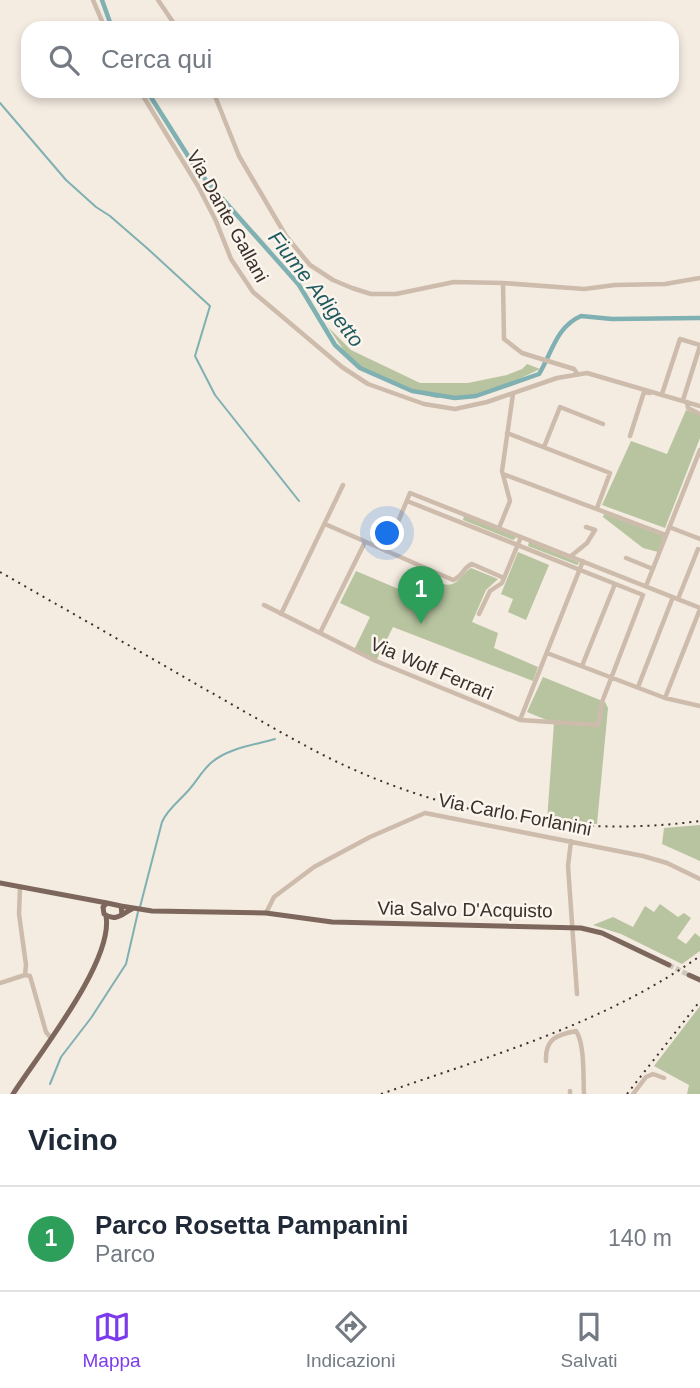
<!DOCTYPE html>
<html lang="it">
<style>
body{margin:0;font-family:Arial,sans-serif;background:#f6f6f7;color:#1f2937}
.you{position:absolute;left:388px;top:534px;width:24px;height:24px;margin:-18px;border:5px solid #fff;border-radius:50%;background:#1a73e8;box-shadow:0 0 0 10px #1a73e833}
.badge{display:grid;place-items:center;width:46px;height:46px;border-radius:50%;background:#7c3aed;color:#fff;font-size:23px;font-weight:700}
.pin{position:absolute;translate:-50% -58px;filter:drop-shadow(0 2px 4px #0008)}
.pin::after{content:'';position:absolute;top:37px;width:24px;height:21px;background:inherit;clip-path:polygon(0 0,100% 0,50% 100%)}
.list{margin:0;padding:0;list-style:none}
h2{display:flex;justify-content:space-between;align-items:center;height:91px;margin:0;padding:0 28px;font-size:30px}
h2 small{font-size:23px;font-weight:400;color:#747a83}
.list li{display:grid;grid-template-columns:46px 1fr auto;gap:21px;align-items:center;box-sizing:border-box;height:105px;padding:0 28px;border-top:2px solid #e0e1e3}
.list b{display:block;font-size:26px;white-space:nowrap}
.list p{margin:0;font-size:23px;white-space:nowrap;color:#747a83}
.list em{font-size:23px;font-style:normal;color:#747a83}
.icon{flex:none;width:38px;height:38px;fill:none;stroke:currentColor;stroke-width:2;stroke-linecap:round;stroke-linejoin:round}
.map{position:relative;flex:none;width:700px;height:1094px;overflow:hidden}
.search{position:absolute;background:#fff;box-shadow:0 4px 10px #0003;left:21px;right:21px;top:21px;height:77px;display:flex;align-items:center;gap:18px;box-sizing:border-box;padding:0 24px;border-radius:21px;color:#747a83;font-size:26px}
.sheet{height:196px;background:#fff}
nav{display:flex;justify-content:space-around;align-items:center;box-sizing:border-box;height:98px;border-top:2px solid #e0e1e3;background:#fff;font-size:19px;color:#747a83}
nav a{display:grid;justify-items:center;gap:4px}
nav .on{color:#7c3aed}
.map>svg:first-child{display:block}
.green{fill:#b8c4a0}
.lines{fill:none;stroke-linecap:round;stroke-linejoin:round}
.stream{stroke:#7fb0b2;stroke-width:2}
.canal{stroke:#7fb0b2;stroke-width:4.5}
.major-tunnel{stroke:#cfc6bd;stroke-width:5;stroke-dasharray:5 2.5;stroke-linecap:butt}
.minor{stroke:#cdbbac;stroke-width:4.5}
.major{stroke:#7d675c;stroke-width:5}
.rail{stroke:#3b302b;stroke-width:2;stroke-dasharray:2 5;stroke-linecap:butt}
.labels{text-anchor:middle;stroke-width:5;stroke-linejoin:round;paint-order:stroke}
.street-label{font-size:19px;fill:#3b302b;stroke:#fbf5ee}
.water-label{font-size:21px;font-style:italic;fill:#1f5a5e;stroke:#fbf5ee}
</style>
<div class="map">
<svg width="700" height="1094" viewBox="0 0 700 1094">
<rect width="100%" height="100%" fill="#f4ebe1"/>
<path class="green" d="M 328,327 L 351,350 L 420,383 L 468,383 L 507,375 L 522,369 L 527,364 L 540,369 L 494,391 L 472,396 L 436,398 L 413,392 L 353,364 Z
M 686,410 L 700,415 L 700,438 L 665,528 L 602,505 L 631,441 L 667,454 Z
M 604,514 L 664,536 L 658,552 L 643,548 L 603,517 Z
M 464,516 L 514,536 L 516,538 L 513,540 L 463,520 Z
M 529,542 L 578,562 L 579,564 L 577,565 L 528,546 Z
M 518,552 L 549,565 L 526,620 L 508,612 L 513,599 L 501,594 Z
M 471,568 L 498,579 L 486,590 L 472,622 L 498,633 L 494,648 L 538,667 L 533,681 L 393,627 L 376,661 L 354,650 L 370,617 L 340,603 L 356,571 L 434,604 L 443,584 C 458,588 461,574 471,568 Z
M 543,677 L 605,702 L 608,708 L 597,824 L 547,821 L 554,723 L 527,712 Z
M 700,825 L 700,861 L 662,844 L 664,828 Z
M 660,904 L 678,917 L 684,913 L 691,918 L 677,938 L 686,944 L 695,933 L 700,937 L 700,951 L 682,964 L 621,934 L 593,925 L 613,917 L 633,927 L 645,906 L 654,912 Z
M 700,1006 L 700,1094 L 687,1094 L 689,1085 L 654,1066 Z"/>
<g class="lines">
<path class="stream" d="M 0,103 L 66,180 L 96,207 L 110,216 L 148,249 L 210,306 L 195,356 L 215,395 L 299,501
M 140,907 L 162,822 C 167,810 178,802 187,792 C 196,783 202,770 212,762 C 229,748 254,745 275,739
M 50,1084 L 61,1057 L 91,1018 L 126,964 L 138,912"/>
<path class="canal" d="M 102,0 L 112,28
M 147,91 L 197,170 L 299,285 L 335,345 L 360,368 L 412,391 L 455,398 L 476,396 L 539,374 C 552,353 556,327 581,316 L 612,319 L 700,318"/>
<path class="major-tunnel" d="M 669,965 L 689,975"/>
<path class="minor" d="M 93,0 L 105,28
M 158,0 L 177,28
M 140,91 L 198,186 L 216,221 L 231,259 L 253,292 L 342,367 L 368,384 L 424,404 L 455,409 L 487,402 L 557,378 L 587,373 L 700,406
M 213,91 L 239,156 L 286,236 L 310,265 L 333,280 L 352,288 L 371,294 L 396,294 L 454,282 L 503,283 L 584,289 L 615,285 L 665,284 L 700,278
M 503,283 L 504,339 L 522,353 L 574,369 L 577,373
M 662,394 L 680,339 L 700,345
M 683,400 L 700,346
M 687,402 L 688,408 L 700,414
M 507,433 L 610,473 L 597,508
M 630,436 L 644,392 L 650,393
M 544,447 L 560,407 L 603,424
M 503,474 L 666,535
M 325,524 L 453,580 C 463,577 463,567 472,564 L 504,578
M 669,527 L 700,539
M 499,528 L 510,501 L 502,471 L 513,394
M 386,551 L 410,493 L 700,608
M 571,556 L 587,543 L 595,530 L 586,527
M 626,558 L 653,569
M 646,586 L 700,450
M 678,599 L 698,549
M 264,605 L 376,661 L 520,720 L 598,725 L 602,702 L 643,595 L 407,501
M 281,614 L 343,485
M 479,614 L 490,591 L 502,583 L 521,537
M 320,633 L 365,542
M 547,653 L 665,698 L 700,706
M 582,666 L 615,584
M 638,687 L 673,597
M 665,698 L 700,609
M 520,720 L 583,561
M 571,841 L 568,866 L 577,994
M 20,887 L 19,914 L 26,965 L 25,975
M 266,913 L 274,897 L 314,867 L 370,837 L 425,813 L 643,856 L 667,863 L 700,879
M 0,983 L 25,975 L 30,976 L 46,1032 L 51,1038
M 546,1061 C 545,1039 556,1035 576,1031 C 585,1044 583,1077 584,1094
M 570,1091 L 570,1094
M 633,1094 L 646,1077 L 653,1074 L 664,1078"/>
<path class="major" d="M 0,883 L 107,903
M 121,906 L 152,911 L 266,913 L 332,922 L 581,928 L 602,933 L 669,965
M 122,915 L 121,906 L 107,903 L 103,907 L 104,914 C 116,922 122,914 132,909
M 689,975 L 700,980
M 13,1094 C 38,1055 114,961 106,916"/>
<path class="rail" d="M 0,572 C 68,611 136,649 203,688 C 246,712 289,738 333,760 C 447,815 574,838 700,821
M 381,1094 C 490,1056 604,1024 700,956
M 627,1094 L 700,1001"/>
</g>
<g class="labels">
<g class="street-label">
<text transform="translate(228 216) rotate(61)" y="7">Via Dante Gallani</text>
<text transform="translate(432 668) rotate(23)" y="7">Via Wolf Ferrari</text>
<text transform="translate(515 814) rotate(11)" y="7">Via Carlo Forlanini</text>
<text transform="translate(465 909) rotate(1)" y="7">Via Salvo D'Acquisto</text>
</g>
<g class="water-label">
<text transform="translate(316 289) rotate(52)" y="7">Fiume Adigetto</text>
</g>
</g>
</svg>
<div class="you"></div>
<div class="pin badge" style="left:421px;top:624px;background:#2e9e5b">1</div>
<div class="search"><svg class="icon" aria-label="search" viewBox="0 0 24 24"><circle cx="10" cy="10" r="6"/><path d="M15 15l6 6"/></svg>Cerca qui</div>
</div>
<section class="sheet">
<h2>Vicino<small></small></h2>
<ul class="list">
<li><span class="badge" style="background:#2e9e5b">1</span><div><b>Parco Rosetta Pampanini</b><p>Parco</p></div><em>140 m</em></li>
</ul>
</section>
<nav>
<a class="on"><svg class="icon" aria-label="map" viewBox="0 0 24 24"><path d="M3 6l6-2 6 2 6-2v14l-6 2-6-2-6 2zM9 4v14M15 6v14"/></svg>Mappa</a>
<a><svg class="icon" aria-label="directions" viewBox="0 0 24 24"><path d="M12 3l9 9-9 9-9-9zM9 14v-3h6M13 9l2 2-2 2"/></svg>Indicazioni</a>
<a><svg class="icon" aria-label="saved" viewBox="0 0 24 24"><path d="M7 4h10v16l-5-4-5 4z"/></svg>Salvati</a>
</nav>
